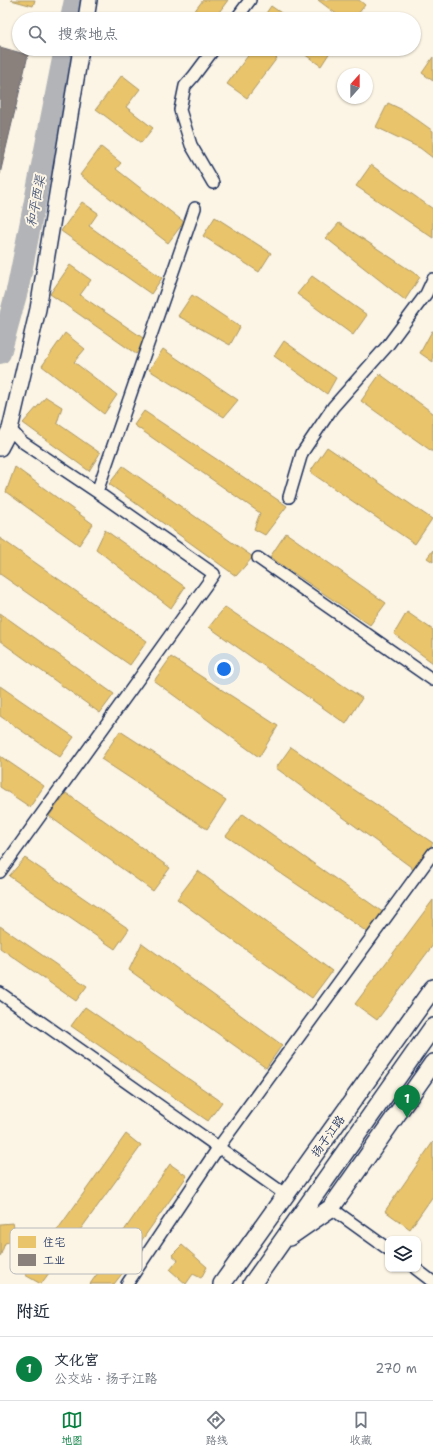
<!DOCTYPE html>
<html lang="zh">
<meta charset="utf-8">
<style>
body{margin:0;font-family:"Shantell Sans","LXGW WenKai TC",sans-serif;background:#f2f2f3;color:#1f2937}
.controls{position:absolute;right:12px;bottom:12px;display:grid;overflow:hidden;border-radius:8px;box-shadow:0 1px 3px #0004}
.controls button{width:36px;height:36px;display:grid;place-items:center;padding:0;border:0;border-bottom:1px solid #e0e1e3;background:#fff;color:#1f2937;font:20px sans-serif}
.compass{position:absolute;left:337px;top:68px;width:36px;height:36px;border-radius:50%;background:#fff;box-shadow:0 1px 3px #0004;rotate:21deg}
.you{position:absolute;left:224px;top:669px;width:14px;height:14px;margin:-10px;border:3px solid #fff;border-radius:50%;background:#1a73e8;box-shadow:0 0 0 6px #1a73e833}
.badge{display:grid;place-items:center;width:26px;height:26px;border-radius:50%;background:#0b8043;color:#fff;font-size:13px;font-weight:700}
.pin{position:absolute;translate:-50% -33px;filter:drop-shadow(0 1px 2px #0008)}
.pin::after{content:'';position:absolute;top:21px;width:14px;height:12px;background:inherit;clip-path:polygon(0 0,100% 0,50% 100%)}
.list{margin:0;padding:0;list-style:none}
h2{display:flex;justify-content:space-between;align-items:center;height:52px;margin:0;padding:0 16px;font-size:17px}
h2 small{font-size:13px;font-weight:400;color:#747a83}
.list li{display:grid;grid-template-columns:26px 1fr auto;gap:12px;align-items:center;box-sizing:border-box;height:64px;padding:0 16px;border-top:1px solid #e0e1e3}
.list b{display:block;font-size:15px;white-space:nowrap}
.list p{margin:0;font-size:13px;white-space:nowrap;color:#747a83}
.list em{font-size:13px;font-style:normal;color:#747a83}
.icon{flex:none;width:22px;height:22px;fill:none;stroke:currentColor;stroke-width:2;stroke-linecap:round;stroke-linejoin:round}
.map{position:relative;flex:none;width:433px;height:1284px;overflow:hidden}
.search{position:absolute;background:#fff;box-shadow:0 1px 3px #0004;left:12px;right:12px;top:12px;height:44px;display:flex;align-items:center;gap:10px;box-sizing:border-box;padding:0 14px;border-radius:22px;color:#747a83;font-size:15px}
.sheet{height:116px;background:#fff}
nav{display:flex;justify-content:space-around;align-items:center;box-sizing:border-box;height:56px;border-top:1px solid #e0e1e3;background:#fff;font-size:11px;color:#747a83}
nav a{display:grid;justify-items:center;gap:2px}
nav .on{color:#0b8043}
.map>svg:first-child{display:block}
.homes{fill:#e9c46a;stroke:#ab9766}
.industry{fill:#8a817c;stroke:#696873}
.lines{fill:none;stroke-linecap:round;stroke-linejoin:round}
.river{stroke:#b2b4b8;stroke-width:22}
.street-casing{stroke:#1b2f5e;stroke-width:14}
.secondary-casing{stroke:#1b2f5e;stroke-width:18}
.primary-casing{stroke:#1b2f5e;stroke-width:20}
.street{stroke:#fcf5e5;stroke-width:11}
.secondary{stroke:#fcf5e5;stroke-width:15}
.primary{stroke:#fcf5e5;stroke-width:17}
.labels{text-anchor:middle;stroke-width:4;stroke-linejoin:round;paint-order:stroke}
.street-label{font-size:12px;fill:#1b2f5e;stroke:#fcf5e5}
.water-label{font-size:13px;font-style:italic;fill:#485779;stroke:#fcf5e5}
.key{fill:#fcf5e5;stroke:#b8babc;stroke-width:1}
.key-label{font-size:11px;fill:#1b2f5e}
</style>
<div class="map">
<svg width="433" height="1284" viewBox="0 0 433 1284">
<rect width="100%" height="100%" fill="#fcf5e5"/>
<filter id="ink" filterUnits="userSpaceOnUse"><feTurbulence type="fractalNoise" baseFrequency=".025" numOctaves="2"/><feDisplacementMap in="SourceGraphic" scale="8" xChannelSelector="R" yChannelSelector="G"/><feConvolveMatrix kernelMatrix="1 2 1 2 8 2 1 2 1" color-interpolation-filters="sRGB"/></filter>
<g filter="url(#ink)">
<path class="homes" d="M 11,0 L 35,0 L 33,6 Z
M 203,0 L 228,0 L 214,19 L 193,19 L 190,17 Z
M 318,0 L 359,0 L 365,5 L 354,19 L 343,19 Z
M 271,6 L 290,19 L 262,19 Z
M 253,49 L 266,49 L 277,58 L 247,98 L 227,84 Z
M 297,49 L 332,49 L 321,66 Z
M 433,57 L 433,81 L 422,73 Z
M 122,75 L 140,89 L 126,107 L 153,128 L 141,143 L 96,109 Z
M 388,103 L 405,111 L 433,131 L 433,158 L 420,148 L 376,127 Z
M 101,147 L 121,163 L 116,169 L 184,222 L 168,243 L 80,175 Z
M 371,165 L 433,209 L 433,238 L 356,186 Z
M 82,202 L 98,213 L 89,226 L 162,278 L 151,294 L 61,231 Z
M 215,217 L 271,253 L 259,272 L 203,236 Z
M 339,223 L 420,277 L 405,300 L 326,238 Z
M 70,265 L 91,280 L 80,295 L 146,340 L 136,354 L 50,294 Z
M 312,276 L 367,315 L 353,335 L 297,294 Z
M 192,295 L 240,327 L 230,345 L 178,316 Z
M 432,331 L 433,331 L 433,362 L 420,353 Z
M 65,333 L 85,349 L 74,362 L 117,395 L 104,414 L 42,366 Z
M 284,341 L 336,378 L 327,394 L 274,356 Z
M 163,349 L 238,400 L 224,417 L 149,370 Z
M 380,374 L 433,413 L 433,452 L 361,401 Z
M 46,397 L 62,407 L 57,423 L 100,453 L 89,471 L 23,423 Z
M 144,411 L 287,506 L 265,535 L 254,529 L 260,513 L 134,425 Z
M 327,447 L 432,519 L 415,544 L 310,472 Z
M 123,466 L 253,557 L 236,576 L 109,484 Z
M 15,467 L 93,524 L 79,545 L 6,492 Z
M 105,530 L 185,587 L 171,608 L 96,549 Z
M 286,533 L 386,603 L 370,625 L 270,557 Z
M 0,538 L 147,641 L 130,665 L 0,574 Z
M 433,550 L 433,562 L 427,558 Z
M 225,607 L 362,698 L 346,724 L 209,627 Z
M 407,612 L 433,630 L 433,663 L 394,634 Z
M 0,613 L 114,694 L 100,713 L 0,641 Z
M 171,657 L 278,726 L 259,757 L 154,681 Z
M 0,686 L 74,737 L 60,757 L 0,716 Z
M 120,731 L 226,800 L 207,829 L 101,759 Z
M 291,747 L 433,843 L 414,872 L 411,867 L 276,768 Z
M 0,756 L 44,786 L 30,807 L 0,787 Z
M 66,793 L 170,868 L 153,891 L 49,816 Z
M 243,814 L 384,913 L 370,934 L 226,836 Z
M 25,858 L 129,929 L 115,949 L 9,876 Z
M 198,871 L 332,971 L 312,998 L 177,899 Z
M 433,900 L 433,945 L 377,1020 L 355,1004 Z
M 0,926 L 87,986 L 76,1001 L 0,948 Z
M 142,943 L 282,1045 L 266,1068 L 129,970 Z
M 85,1007 L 222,1102 L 208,1121 L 71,1026 Z
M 126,1134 L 141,1146 L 41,1284 L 25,1275 Z
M 433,1142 L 433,1196 L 410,1229 L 385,1211 Z
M 170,1164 L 187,1176 L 137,1247 L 121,1235 Z
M 13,1223 L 18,1240 L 5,1243 L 0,1257 L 0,1224 Z
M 182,1245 L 207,1267 L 201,1278 L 193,1274 L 186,1284 L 170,1270 L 178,1260 L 172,1255 Z
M 112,1253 L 129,1265 L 114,1284 L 90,1284 Z"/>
<path class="industry" d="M 0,47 L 28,55 L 0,174 Z"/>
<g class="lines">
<path class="river" d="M 71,19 L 75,0
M 0,353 L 18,287 L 65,49"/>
<g class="street-casing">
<path id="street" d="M 236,19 L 250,0
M 213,183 L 191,145 L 180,110 L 185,86 L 193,77 L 214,49
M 97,492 L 195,208
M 289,497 L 302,453 L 333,407 L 388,345 L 426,294 L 433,279
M 258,558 L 433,680
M 0,872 L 214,574 L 97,492 L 21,441 L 10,429
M 0,993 L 286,1195
M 331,1208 L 388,1249
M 416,1269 L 433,1282
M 127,1284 L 218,1148 L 433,853"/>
</g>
<g class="secondary-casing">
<path id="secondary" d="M 86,19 L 89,0
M 0,448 L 10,429 L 38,309 L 81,49"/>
</g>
<g class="primary-casing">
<path id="primary" d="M 289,1237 L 331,1208 L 433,1063
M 222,1284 L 433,988
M 252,1284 L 433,1027"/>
</g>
<use href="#street" class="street"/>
<use href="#secondary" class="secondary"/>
<use href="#primary" class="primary"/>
</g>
</g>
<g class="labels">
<g class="street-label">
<text transform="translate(328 1136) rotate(-54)" y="4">扬子江路</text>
</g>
<g class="water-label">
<text transform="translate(35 201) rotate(-79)" y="5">和平西渠</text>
</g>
</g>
<rect x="10" y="1228" width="132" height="46" rx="6" class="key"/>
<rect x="18" y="1236" width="18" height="12" fill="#e9c46a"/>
<rect x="18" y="1254" width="18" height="12" fill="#8a817c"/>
<g class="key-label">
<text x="43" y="1246">住宅</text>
<text x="43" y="1264">工业</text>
</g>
</svg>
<div class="controls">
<button><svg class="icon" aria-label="layers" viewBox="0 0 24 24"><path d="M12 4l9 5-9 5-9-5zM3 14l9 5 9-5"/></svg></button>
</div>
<svg class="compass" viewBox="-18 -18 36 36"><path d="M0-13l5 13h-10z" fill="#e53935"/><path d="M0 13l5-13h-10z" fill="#747a83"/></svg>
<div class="you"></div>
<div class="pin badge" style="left:407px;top:1118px">1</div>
<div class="search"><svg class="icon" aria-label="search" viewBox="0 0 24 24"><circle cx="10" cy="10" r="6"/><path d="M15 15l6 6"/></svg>搜索地点</div>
</div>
<section class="sheet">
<h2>附近<small></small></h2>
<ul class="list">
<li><span class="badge">1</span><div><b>文化宫</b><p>公交站 · 扬子江路</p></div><em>270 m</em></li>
</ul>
</section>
<nav>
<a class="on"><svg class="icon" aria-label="map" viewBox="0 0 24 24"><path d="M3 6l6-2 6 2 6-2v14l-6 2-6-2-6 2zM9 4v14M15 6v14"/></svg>地图</a>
<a><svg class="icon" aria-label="directions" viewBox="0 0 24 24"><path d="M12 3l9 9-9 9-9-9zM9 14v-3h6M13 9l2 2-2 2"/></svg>路线</a>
<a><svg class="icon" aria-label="saved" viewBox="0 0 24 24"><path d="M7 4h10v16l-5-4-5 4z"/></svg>收藏</a>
</nav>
